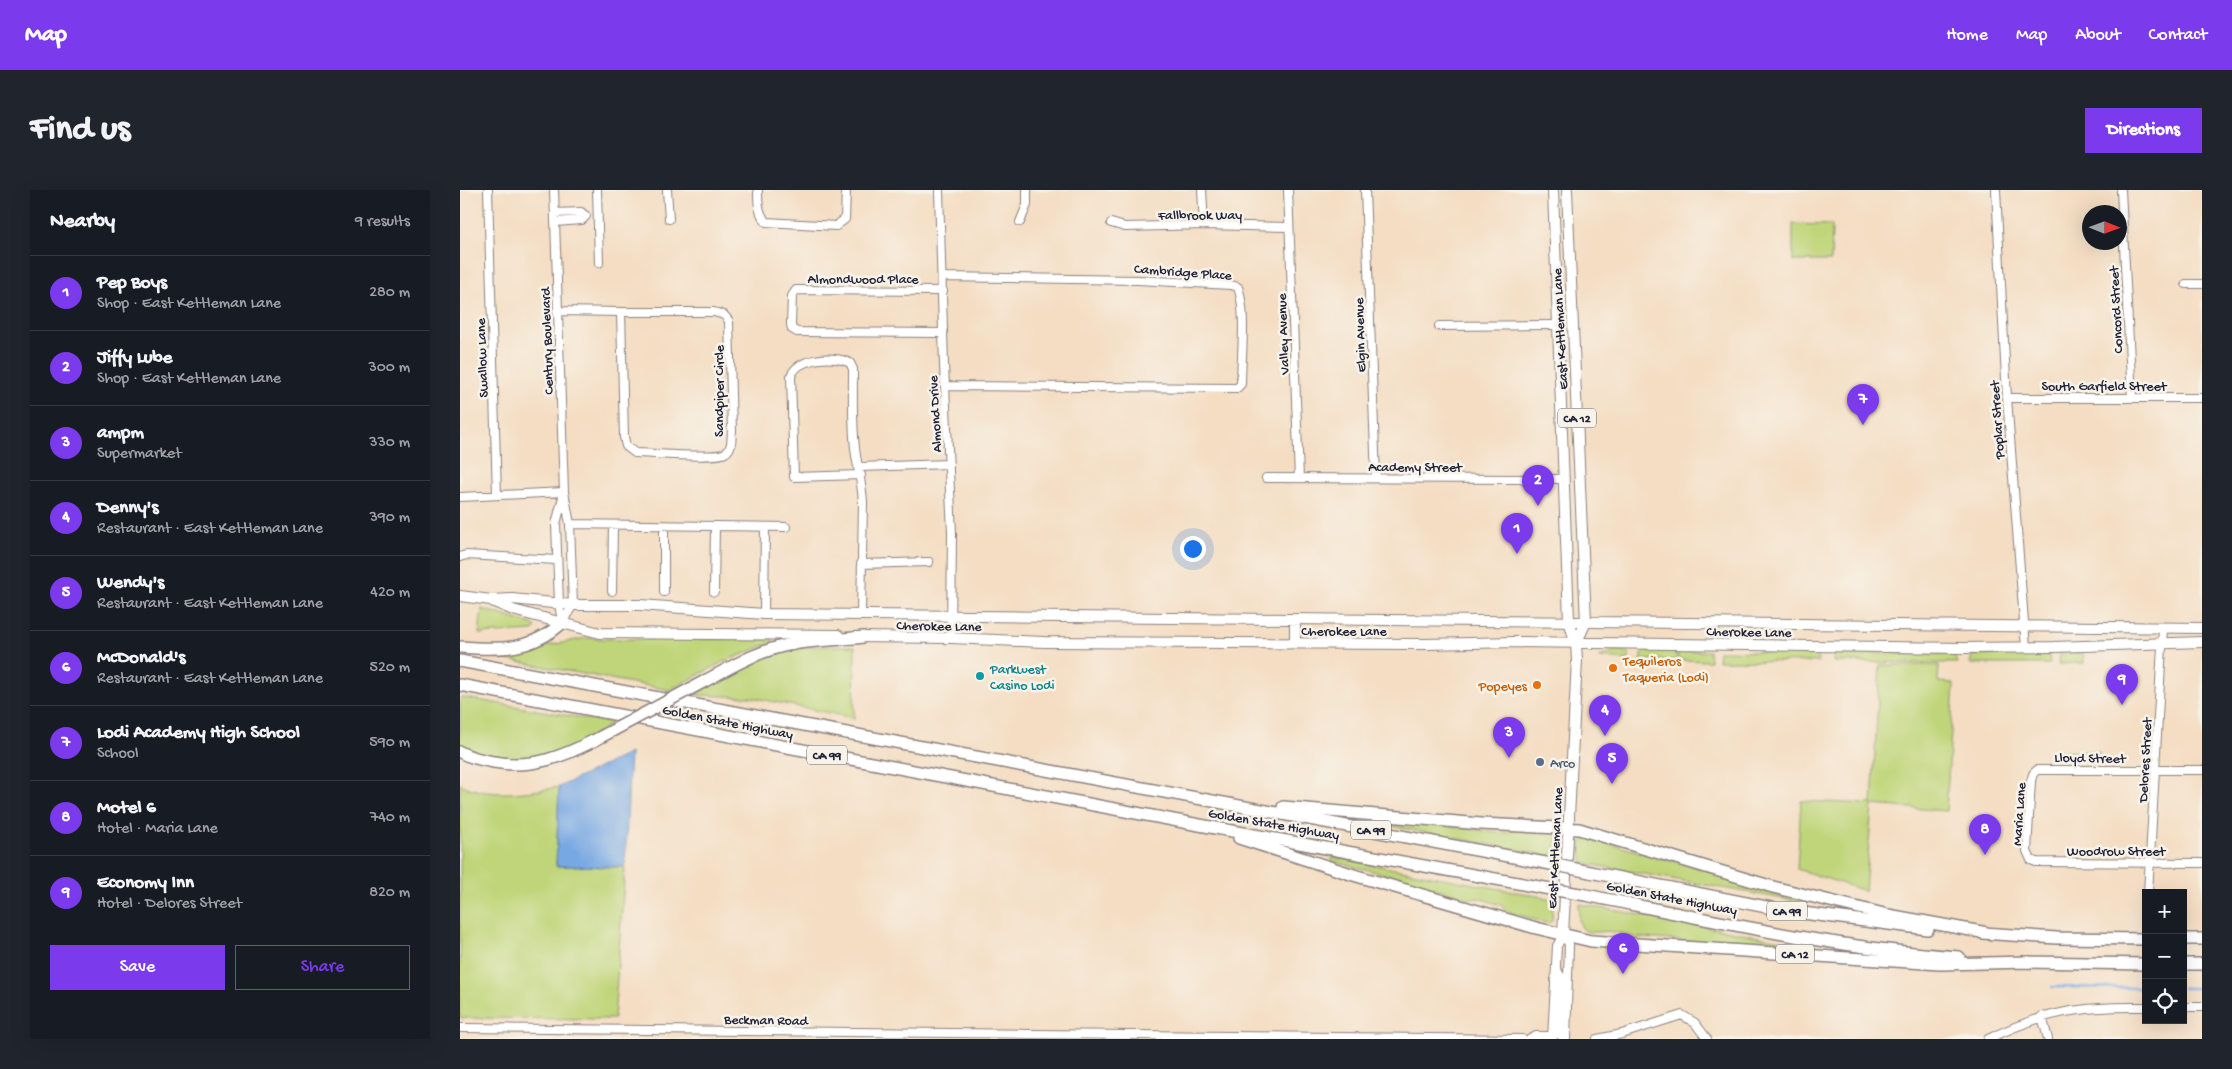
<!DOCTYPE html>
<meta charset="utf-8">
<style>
body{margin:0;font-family:"Gochi Hand",sans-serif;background:#20242c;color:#f1f3f6}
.controls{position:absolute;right:15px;bottom:15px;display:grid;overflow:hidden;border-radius:0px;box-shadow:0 5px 20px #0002}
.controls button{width:45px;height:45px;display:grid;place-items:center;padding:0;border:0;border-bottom:1px solid #363941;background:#171b24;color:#f1f3f6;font:25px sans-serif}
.compass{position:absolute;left:1622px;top:15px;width:45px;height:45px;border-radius:50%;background:#171b24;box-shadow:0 5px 20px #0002;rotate:91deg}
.you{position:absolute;left:732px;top:358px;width:18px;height:18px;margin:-12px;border:4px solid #fff;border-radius:50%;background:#1a73e8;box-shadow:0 0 0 8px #1a73e833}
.badge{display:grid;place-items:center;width:32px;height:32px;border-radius:50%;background:#7c3aed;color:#fff;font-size:16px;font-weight:700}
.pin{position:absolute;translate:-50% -41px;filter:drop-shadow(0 1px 2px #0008)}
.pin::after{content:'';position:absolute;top:26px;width:18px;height:15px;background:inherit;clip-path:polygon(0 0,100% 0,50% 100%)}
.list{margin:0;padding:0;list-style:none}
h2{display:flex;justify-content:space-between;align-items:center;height:65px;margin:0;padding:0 20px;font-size:21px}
h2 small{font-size:16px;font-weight:400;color:#9ea1a6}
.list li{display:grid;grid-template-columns:32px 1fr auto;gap:15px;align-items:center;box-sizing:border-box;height:75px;padding:0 20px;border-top:1px solid #363941}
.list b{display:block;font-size:19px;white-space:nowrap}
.list p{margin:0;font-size:16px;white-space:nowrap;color:#9ea1a6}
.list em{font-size:16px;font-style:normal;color:#9ea1a6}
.actions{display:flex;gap:10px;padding:15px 20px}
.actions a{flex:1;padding:11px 0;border:1px solid #7c3aed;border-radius:0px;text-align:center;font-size:18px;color:#7c3aed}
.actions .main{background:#7c3aed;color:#fff}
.icon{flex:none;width:28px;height:28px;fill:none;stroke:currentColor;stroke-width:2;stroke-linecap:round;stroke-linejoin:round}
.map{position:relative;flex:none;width:1742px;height:849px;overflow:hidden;border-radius:0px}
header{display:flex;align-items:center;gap:30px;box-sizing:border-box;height:70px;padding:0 25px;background:#7c3aed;color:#fff}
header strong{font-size:24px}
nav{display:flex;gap:28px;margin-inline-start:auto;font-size:18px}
.intro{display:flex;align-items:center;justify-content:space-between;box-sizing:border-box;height:120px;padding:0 30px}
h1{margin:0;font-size:35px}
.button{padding:12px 22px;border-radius:0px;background:#7c3aed;color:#fff;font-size:18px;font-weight:700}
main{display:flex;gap:30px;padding:0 30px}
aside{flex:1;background:#171b24;border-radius:0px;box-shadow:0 5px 20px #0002}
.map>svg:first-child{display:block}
.green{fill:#c0d579;stroke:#717c5a}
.water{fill:#78a8e3;stroke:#4d658f}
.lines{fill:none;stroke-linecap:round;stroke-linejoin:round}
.stream{stroke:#78a8e3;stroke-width:2.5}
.minor-casing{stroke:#8b807e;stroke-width:10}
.major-casing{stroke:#8b807e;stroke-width:12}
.highway-casing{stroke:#8b807e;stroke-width:14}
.minor{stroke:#fff;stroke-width:8}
.major{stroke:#fff;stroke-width:10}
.highway{stroke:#fff;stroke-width:11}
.highway-bridge-casing{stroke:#8b807e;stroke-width:14;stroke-linecap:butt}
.highway-bridge{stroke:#fff;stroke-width:11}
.food-dot{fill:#e8710a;stroke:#f7f3e8;stroke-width:2}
.culture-dot{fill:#0f9aa8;stroke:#f7f3e8;stroke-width:2}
.service-dot{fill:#5c6f8a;stroke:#f7f3e8;stroke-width:2}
.labels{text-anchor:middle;stroke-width:5;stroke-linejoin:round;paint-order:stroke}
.shield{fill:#f7f3e8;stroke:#62616f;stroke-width:1}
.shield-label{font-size:12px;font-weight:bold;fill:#22223b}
.street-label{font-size:14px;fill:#22223b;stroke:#f7f3e8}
.food-label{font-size:14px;fill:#c56008;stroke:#f7f3e8;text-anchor:start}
.culture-label{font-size:14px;fill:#0d838f;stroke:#f7f3e8;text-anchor:start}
.service-label{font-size:14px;fill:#4e5e75;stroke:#f7f3e8;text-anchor:start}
</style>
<header>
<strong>Map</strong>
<nav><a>Home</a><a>Map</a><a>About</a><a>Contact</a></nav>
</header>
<div class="intro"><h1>Find us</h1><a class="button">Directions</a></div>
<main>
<aside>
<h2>Nearby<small>9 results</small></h2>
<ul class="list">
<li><span class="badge">1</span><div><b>Pep Boys</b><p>Shop · East Kettleman Lane</p></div><em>280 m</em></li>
<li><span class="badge">2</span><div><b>Jiffy Lube</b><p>Shop · East Kettleman Lane</p></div><em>300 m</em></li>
<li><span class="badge">3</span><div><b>ampm</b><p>Supermarket</p></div><em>330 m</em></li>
<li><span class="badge">4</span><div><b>Denny's</b><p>Restaurant · East Kettleman Lane</p></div><em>390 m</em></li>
<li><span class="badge">5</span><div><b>Wendy's</b><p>Restaurant · East Kettleman Lane</p></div><em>420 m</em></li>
<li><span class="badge">6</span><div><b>McDonald's</b><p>Restaurant · East Kettleman Lane</p></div><em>520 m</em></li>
<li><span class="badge">7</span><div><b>Lodi Academy High School</b><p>School</p></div><em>590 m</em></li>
<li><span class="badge">8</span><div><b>Motel 6</b><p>Hotel · Maria Lane</p></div><em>740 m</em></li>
<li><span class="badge">9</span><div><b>Economy Inn</b><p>Hotel · Delores Street</p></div><em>820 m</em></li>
</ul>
<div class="actions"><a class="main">Save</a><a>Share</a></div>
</aside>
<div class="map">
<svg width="1742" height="849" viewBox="0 0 1742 849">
<rect width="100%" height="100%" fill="#f7f3e8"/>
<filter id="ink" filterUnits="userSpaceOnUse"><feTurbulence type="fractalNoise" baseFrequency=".02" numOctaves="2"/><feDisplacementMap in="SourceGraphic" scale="10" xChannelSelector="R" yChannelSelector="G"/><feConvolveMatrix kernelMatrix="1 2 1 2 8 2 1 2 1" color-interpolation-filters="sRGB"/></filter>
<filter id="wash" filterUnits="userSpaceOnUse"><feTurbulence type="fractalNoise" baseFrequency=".0096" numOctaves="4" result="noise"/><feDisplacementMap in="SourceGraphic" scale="20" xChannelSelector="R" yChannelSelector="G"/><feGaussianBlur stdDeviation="1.12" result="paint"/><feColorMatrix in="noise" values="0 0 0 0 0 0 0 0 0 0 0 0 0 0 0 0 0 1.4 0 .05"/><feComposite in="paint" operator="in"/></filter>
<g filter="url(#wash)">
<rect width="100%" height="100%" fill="#f4ddc2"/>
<path class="green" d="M 1333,34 L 1372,35 L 1371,71 L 1333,71 Z
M 22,419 L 72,434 L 76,437 L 73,441 L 19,444 Z
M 126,448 L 144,449 L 313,449 L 313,452 L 261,473 L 210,500 L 43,469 L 44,462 L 72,459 Z
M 395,456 L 394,528 L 290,507 L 234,505 C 266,485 311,461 348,457 C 364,456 380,456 395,456 Z
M 1153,461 L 1166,461 L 1169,465 L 1169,470 L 1139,468 Z
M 1186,461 L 1216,461 L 1216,470 L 1181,470 L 1182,464 Z
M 1218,461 L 1249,461 L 1250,471 L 1218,470 Z
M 1259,461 L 1358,463 L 1358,472 L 1258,471 Z
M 1374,463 L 1494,464 L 1497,473 L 1373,472 Z
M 1623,463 L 1624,473 L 1598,474 L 1599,464 Z
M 1589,464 L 1590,474 L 1510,474 L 1512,465 Z
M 1420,475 L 1479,475 L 1478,492 L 1494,493 L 1486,621 L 1412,615 L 1405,701 L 1337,679 L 1341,611 L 1412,614 Z
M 0,507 L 152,533 C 121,556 80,576 40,569 C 26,566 13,560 0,554 Z
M 1595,561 L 1639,562 L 1639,568 L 1595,567 Z
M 0,594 C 29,609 69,602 99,597 L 96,676 L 165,677 L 154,829 L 0,828 Z
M 909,626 L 1046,643 L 1054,639 L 1095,643 L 1097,647 L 1096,667 L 910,632 Z
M 1125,648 L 1129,648 L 1349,708 L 1347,713 L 1122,673 L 1121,653 Z
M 872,667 L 1093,709 L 1092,732 L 1086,733 L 1046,721 L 1041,715 L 1019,708 L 1011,709 L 929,685 L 871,671 Z
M 1119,714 L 1337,753 L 1391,761 L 1391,763 L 1169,747 C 1141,730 1116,762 1119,714 Z"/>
<path class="water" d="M 170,563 L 165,677 L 96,676 L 99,597 Z"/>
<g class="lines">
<path class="stream" d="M 1592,797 L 1686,798
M 1723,798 L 1742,798"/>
</g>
</g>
<g filter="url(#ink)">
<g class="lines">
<g class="minor-casing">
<path id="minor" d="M 28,0 L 37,305
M 94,0 L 104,302 L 110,334 L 113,415 L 102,433
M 137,0 L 139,73
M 207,0 L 209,29
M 298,0 C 298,12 298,22 306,32 L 376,36 L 385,29 L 386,0
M 479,0 L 484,175 L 492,343 L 491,448
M 742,0 L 744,35
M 828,0 L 839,288
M 905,0 L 916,288
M 1536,0 L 1547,208 L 1566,458
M 1661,0 L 1672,208
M 95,23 L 121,22 L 126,26 L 122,30 L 95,32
M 560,32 L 567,15 L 567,0
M 651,33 L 665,37 L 744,35 L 829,37
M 483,87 L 678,90 L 771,95 L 778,97 C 787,124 781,166 781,194 L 777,198 L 486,196
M 1726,94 L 1742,94
M 483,101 L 336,100 L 332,106 L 331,135 L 332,139 L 337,142 L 483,143
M 97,121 L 161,122
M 161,122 L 254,122 L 264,125 L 269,131 L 272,241 C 271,249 273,258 265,263 C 256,269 190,263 175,263 L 166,256 L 164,247 Z
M 979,136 L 1098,135
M 1547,208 L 1742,208
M 399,277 L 489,274
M 806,288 L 1103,289
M 0,307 L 104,302
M 110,334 L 326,337
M 204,336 L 204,402
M 0,367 L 6,365 L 97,370
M 401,374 L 469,372
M 152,401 L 153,335
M 254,402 L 255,337
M 304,424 L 305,337
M 401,425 L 403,312 C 402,293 397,276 395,258 C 392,232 393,205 393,179 L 390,173 C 375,165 338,167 331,186 L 334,287 L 401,285
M 102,433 L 99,413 L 96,334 L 103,307
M 1742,580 L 1577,580 L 1573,584 L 1571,591 L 1567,661 L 1571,670 L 1576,672 L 1742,673
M 1688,703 L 1703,439
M 1096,778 L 1101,787 L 1099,844 L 1104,849
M 1723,817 L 1742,817
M 1582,826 L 1588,849
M 0,838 L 1062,849
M 1070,849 L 1076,846 L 1092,846 L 1093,849
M 1092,849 L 1097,756 L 1103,745 L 1109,754 L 1106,849
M 1137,849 L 1162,844 L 1222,825 L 1235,833 L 1247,849
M 1528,849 C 1586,821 1622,816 1686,817"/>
</g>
<g class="major-casing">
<path id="major" d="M 1093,0 L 1109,431 L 1116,454 L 1117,470 L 1103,745
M 1107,0 L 1126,432 L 1116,454
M 0,406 L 31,410 L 52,409 L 113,415 L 180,415 L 304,424 L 1742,438
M 34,412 L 53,420 L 140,443 L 378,445
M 395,447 L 491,448 L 584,452 L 966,454 L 1056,452 L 1503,458 L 1594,457 L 1742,452
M 835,453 L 835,430"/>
</g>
<g class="highway-casing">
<path id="highway" d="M 0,457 C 40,460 71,461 102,433
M 0,471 L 1091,674
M 245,491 C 273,476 301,459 333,454 C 356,450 380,450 403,447
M 0,495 L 734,634 L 1090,699
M 0,562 C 10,568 23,570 34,572 C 72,579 102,567 135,550
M 823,617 L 1021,634 L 1119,639 L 1313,697 L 1428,725 L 1527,743
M 779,648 L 897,686 L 1076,738 L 1131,751 L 1480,774 L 1569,772
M 1130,682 L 1327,721 L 1468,739
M 1126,705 C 1250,730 1373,758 1499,767
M 1522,743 L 1597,748 L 1686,749
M 1723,749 L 1742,749
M 1563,772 L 1686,774
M 1723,774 L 1742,774"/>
</g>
<use href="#minor" class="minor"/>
<use href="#major" class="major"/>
<use href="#highway" class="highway"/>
<g class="highway-bridge-casing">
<path id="highway-bridge" d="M 135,550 L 245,491
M 1091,674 L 1130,682
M 1090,699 L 1126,705"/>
</g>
<use href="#highway-bridge" class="highway-bridge"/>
</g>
</g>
<g class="food-dot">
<circle cx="1153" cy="478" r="5"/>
<circle cx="1077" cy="495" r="5"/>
</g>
<circle class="culture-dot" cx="520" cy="486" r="5"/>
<circle class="service-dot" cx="1080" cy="572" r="5"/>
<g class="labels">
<g class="shield">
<rect x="1098" y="218.5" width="38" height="19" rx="4"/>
<rect x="347" y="555.5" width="40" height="19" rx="4"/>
<rect x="891" y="630.5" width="40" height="19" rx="4"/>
<rect x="1307" y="711.5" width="40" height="19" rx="4"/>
<rect x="1316" y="754.5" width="38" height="19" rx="4"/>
</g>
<g class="shield-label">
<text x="1117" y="232">CA 12</text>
<text x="367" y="569">CA 99</text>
<text x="911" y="644">CA 99</text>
<text x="1327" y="725">CA 99</text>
<text x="1335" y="768">CA 12</text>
</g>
<g class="street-label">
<text x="740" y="29">Fallbrook Way</text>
<text transform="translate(723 81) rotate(4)" y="5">Cambridge Place</text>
<text x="403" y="93">Almondwood Place</text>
<text transform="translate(1655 120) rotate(-93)" y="5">Concord Street</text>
<text transform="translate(1099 139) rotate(-93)" y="5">East Kettleman Lane</text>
<text transform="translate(822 144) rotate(-92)" y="5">Valley Avenue</text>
<text transform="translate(899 145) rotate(-92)" y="5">Elgin Avenue</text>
<text transform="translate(86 151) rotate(-92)" y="5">Century Boulevard</text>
<text transform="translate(21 168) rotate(-92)" y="5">Swallow Lane</text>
<text x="1644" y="200">South Garfield Street</text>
<text transform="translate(258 201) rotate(-90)" y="5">Sandpiper Circle</text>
<text transform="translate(474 224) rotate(-93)" y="5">Almond Drive</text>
<text transform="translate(1536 230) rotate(-94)" y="5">Poplar Street</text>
<text x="955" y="281">Academy Street</text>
<text transform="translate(479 435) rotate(1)" y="5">Cherokee Lane</text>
<text x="884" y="445">Cherokee Lane</text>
<text transform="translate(1289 441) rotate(1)" y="5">Cherokee Lane</text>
<text transform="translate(268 531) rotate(11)" y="5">Golden State Highway</text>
<text transform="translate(1630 567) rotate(1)" y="5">Lloyd Street</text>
<text transform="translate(1684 570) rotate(-87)" y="5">Delores Street</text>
<text transform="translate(1558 624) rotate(-86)" y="5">Maria Lane</text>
<text transform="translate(814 633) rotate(10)" y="5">Golden State Highway</text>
<text transform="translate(1094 658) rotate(-87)" y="5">East Kettleman Lane</text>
<text x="1656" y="665">Woodrow Street</text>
<text transform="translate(1212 707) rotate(11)" y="5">Golden State Highway</text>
<text transform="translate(306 829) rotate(1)" y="5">Beckman Road</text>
</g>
<g class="food-label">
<text x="1163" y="475">Tequileros<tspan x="1163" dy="16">Taqueria (Lodi)</tspan></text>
<text x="1067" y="500" text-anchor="end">Popeyes</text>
</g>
<g class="culture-label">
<text x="530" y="483">Parkwest<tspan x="530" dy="16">Casino Lodi</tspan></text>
</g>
<g class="service-label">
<text x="1090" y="577">Arco</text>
</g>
</g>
</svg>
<div class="controls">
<button>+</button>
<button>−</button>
<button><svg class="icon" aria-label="locate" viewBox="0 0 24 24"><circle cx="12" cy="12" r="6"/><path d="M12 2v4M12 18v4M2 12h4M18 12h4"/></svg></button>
</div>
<svg class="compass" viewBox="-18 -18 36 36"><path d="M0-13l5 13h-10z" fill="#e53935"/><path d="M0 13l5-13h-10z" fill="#9ea1a6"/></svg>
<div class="you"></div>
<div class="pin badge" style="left:1057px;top:364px">1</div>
<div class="pin badge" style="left:1078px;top:316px">2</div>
<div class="pin badge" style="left:1049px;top:568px">3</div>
<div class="pin badge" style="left:1145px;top:546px">4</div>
<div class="pin badge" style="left:1152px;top:594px">5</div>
<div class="pin badge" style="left:1163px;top:784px">6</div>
<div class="pin badge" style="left:1403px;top:235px">7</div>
<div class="pin badge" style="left:1525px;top:665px">8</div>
<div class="pin badge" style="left:1662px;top:515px">9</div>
</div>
</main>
